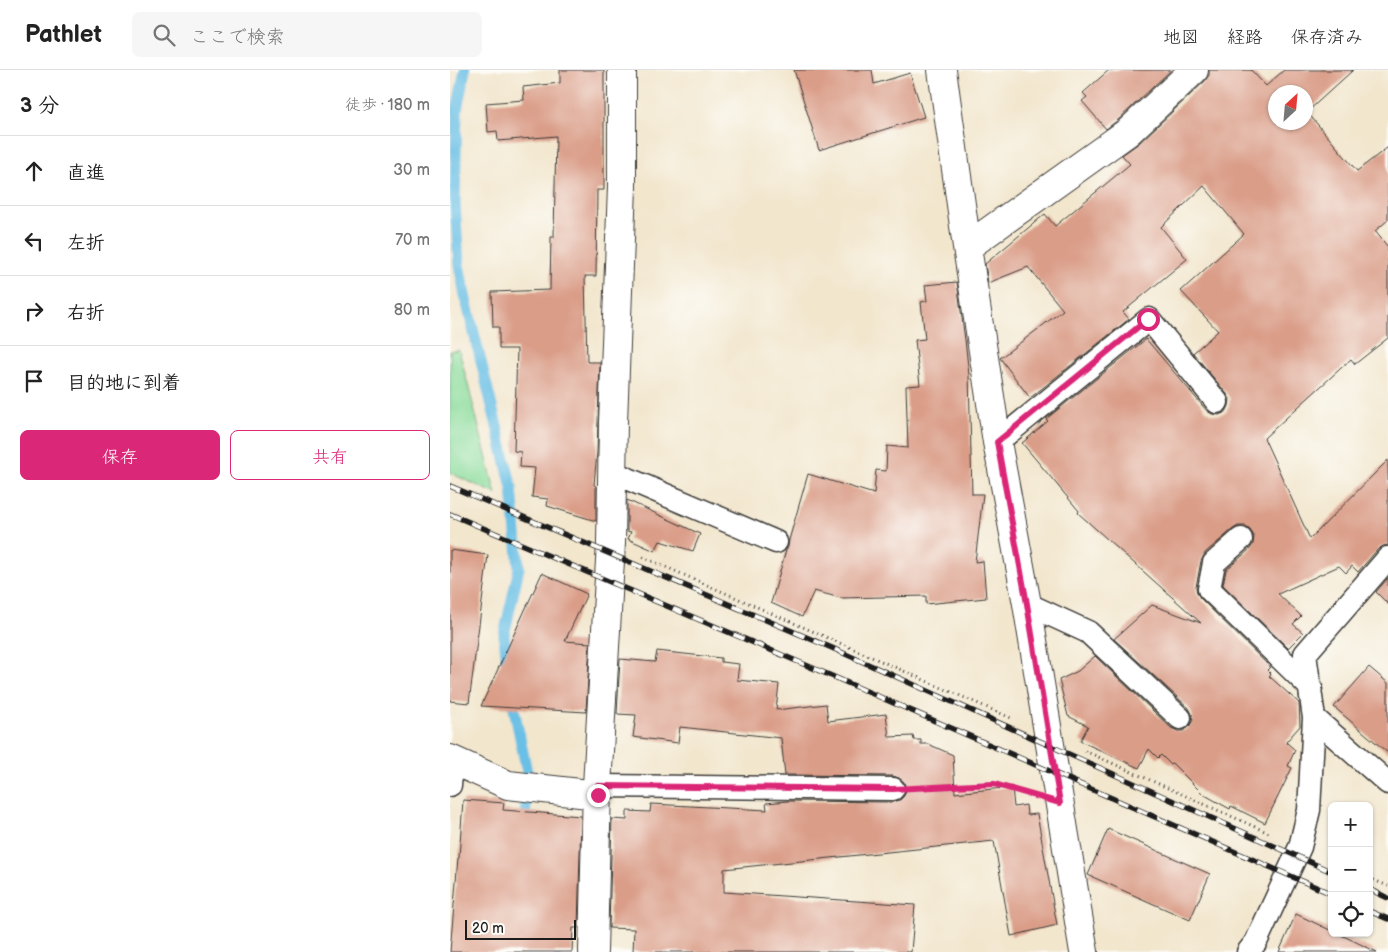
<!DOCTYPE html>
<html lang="ja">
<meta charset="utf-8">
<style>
body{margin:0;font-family:"Balsamiq Sans","Klee One",sans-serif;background:#f6f6f6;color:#222}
.controls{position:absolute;right:15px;bottom:15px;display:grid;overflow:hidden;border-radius:8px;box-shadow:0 1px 4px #0004}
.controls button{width:45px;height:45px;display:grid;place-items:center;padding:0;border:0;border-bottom:1px solid #e0e0e0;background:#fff;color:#222;font:25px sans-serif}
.compass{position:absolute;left:818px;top:15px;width:45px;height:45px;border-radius:50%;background:#fff;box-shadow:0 1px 4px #0004;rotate:26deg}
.scale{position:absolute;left:15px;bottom:12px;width:111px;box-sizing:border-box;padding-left:5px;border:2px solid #1c1c1c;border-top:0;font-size:14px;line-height:18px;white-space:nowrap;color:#1c1c1c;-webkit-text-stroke:4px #fdfcf7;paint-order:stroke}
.stop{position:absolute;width:15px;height:15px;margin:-11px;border:4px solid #db2777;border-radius:50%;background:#fff}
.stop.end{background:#db2777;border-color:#fff;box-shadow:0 1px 5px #0008}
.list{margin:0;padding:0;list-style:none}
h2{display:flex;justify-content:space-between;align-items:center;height:65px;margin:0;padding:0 20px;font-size:21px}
h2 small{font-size:16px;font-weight:400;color:#767676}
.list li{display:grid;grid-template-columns:32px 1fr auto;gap:15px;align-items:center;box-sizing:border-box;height:70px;padding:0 20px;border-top:1px solid #e0e0e0}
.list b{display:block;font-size:19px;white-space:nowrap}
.list em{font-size:16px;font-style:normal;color:#767676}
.actions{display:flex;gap:10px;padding:15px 20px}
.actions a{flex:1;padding:11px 0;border:1px solid #db2777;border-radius:8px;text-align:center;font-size:18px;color:#db2777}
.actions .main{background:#db2777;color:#fff}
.icon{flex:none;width:28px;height:28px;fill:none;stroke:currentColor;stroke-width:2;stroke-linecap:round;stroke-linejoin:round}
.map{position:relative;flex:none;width:938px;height:882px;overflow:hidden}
header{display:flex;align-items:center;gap:30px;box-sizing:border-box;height:70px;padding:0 25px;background:#fff;border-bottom:1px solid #e0e0e0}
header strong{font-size:24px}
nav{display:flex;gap:28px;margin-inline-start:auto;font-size:18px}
.search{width:350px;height:45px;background:#f6f6f6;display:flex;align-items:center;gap:12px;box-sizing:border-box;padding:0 18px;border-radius:8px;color:#767676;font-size:19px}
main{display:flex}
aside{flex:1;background:#fff}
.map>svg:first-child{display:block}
.park{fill:#8bdc9c;stroke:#547c5c}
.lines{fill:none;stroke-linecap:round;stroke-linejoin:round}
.stream{stroke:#69bfe5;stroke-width:11}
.building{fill:#da9d88;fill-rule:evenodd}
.lane-casing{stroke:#3c3a37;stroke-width:25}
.street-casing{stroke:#3c3a37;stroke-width:30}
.path{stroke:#3c3a37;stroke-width:3;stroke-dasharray:1 4;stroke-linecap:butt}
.lane{stroke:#fff;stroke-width:22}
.street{stroke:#fff;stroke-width:28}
.rail-casing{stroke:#1c1c1c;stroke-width:5.5}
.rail{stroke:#fdfcf7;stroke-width:4;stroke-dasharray:11;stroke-linecap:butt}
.route{stroke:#db2777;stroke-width:6}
</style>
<header>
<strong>Pathlet</strong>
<div class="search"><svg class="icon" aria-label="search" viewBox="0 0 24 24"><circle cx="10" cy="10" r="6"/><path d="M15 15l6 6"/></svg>ここで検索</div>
<nav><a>地図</a><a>経路</a><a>保存済み</a></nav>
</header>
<main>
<aside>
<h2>3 分<small>徒歩 · 180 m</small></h2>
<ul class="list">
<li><svg class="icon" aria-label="ahead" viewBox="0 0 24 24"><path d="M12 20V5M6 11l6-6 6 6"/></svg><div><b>直進</b></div><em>30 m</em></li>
<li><svg class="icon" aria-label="left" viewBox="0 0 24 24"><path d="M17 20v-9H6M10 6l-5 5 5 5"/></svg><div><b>左折</b></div><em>70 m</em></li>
<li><svg class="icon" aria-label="right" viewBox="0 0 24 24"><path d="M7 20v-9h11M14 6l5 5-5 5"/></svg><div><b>右折</b></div><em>80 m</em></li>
<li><svg class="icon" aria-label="arrive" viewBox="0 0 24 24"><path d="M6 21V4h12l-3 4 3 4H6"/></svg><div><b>目的地に到着</b></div></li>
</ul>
<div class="actions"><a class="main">保存</a><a>共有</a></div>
</aside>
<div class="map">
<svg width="938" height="882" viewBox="0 0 938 882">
<rect width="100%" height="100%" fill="#fdfcf7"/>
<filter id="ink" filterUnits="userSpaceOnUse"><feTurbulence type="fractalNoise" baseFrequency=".02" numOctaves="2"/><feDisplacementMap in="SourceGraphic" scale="10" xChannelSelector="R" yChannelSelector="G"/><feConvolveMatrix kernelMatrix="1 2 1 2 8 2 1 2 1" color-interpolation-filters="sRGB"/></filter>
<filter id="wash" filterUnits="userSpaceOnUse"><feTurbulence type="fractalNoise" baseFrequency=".0096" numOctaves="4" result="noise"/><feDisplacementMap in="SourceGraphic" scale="20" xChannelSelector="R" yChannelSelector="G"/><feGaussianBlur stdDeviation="1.12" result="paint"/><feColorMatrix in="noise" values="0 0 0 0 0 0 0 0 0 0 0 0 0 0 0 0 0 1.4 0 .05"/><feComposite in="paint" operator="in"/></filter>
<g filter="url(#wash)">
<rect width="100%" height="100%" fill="#f2e6cd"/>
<path class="park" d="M 9,280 L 46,424 L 0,403 L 0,281 Z"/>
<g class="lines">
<path class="stream" d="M 15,0 L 7,40 L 5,133 L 9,195 L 16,230 L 62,418 L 69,498 L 54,565 L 57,596
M 61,624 L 77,702 L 75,757"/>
</g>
<g id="blocks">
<path class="building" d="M 110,0 L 154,0 L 154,120 L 147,120 L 146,206 L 135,206 L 137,292 L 150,292 L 147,382 L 144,415 L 146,416 L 146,451 L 97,436 L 98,429 L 82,427 L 85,398 L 70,397 L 71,382 L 64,381 L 67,279 L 49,279 L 49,257 L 43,257 L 42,222 L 100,220 L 101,167 L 104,167 L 106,66 L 48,71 L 47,61 L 38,62 L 36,33 L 74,30 L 73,17 L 110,13 Z
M 344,0 L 422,0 L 424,14 L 460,3 L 474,47 L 369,80 Z
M 659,0 L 721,0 L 668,50 L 656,59 L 632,31 L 637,27 L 633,23 Z
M 759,0 L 801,0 L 816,16 L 834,0 L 903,0 L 857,42 L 907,101 L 938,77 L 938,150 L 925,161 L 938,177 L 938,268 L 905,294 L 901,289 L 814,368 L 860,469 L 938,390 L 938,475 L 933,476 L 928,479 L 908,502 L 902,496 L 896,503 L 889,496 L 828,524 L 851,546 L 843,554 L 853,563 L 838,578 L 773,515 L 776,500 L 800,479 L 803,474 L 804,466 L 800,460 L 795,456 L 788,456 L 783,459 L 755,483 L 751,491 L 746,517 L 747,523 L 750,528 L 820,597 L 817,600 L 821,604 L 819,606 L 849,633 L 850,656 L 836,672 L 845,680 L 838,696 L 842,698 L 815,753 L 781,736 L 780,739 L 753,724 L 722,693 L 720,694 L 711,685 L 708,688 L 699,679 L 689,698 L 630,671 L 638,656 L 618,646 L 609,610 L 628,601 L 645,586 L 721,658 L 728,661 L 733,661 L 739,657 L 743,650 L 742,644 L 739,638 L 664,569 L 702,535 L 751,553 L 628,443 L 629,441 L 572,373 L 598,351 L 596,349 L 696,269 L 757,341 L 762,344 L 769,345 L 776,342 L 779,336 L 780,329 L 777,324 L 743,283 L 768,261 L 731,221 L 794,164 L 754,116 L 711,157 L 737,189 L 673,242 L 679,249 L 580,328 L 550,288 L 613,240 L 578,197 L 538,213 L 535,194 L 595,144 L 605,156 L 680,94 L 672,85 L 689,73 L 755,11 L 759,5 ZM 826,22 L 856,22 L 856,52 L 826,52 Z
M 507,212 L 515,270 L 519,305 L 522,424 L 533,424 L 525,492 L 533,491 L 536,528 L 476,534 L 476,526 L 391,528 L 364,521 L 352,547 L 321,533 L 336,480 L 338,477 L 339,470 L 358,404 L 424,424 L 426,400 L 436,401 L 437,376 L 458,378 L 456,316 L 470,315 L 465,270 L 475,269 L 471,232 L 477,231 L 475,215 Z
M 177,430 L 250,464 L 243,481 L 210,471 L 205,481 L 178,469 L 181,462 L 177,461 Z
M 0,480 L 38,485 L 19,633 L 0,631 Z
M 92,503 L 137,524 L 115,571 L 140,573 L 136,642 L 31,636 Z
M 938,508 L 938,534 L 926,522 Z
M 207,581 L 271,588 L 271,592 L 289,594 L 287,610 L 329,614 L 326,640 L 376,634 L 378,651 L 436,644 L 439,667 L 463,666 L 464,670 L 471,670 L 471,674 L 478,674 L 503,685 L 505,723 L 562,717 L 564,737 L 576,735 L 577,745 L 587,744 L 607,855 L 561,866 L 544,771 L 274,799 L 274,822 L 465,835 L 461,882 L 183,882 L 184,859 L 159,858 L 162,749 L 177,750 L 177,741 L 200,742 L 201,734 L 317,740 L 316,733 L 338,731 L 443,732 L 450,730 L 454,726 L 456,720 L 454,712 L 449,708 L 443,706 L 335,705 L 331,668 L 230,657 L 228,673 L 183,667 L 186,645 L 167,644 L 170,589 L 205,592 Z
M 919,597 L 938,613 L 938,683 L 884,637 Z
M 13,730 L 54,733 L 53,740 L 131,746 L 128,858 L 123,858 L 122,882 L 0,882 L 8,788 L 9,788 Z
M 658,759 L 760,804 L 740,850 L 638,805 Z
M 846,844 L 882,861 L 882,863 L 887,863 L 927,882 L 829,882 Z"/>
</g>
</g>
<g filter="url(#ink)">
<use href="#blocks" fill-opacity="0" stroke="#3c3a37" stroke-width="1"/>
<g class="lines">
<g class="lane-casing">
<path id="lane" d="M 547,372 L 699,249 L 767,332
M 162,402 L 326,472
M 791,469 L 764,493 L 759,519 L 861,618
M 577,534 L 638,562 L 730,648
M 864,648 L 938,713
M 0,715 L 2,690
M 147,716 L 443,719
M 798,882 L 806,872 L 850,777 L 859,740 L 864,648 L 855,584 L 938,488"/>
</g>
<g class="street-casing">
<path id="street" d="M 492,0 L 517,177 L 547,372 L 577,534 L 634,882
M 517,177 L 678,62 L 744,0
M 0,689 L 58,715 L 148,725
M 143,882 L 147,716 L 161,473 L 163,352 L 172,117 L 172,0"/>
</g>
<path class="path" d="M 193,487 L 561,648
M 635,681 L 821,764
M 473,718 L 544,714 L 573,722
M 919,808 L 938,816"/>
<use href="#lane" class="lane"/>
<use href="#street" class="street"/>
<g class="rail-casing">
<path id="rail" d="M 0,416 L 382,578 L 882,802
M 0,444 L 377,604 L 882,824
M 919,819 L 938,828
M 919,841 L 938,849"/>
</g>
<use href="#rail" class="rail"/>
</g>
</g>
<g class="lines" filter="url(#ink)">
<path class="route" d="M 148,725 L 147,716 L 443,719 L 544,714 L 610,733 L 577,534 L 547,372 L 698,249"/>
</g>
</svg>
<div class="controls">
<button>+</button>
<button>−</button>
<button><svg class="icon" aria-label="locate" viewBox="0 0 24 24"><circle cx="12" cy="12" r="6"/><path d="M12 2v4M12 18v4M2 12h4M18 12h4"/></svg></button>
</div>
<svg class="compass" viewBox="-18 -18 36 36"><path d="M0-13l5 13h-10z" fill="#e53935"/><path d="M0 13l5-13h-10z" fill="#767676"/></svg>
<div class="scale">20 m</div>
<div class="stop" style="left:698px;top:249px"></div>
<div class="stop end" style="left:148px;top:725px"></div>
</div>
</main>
